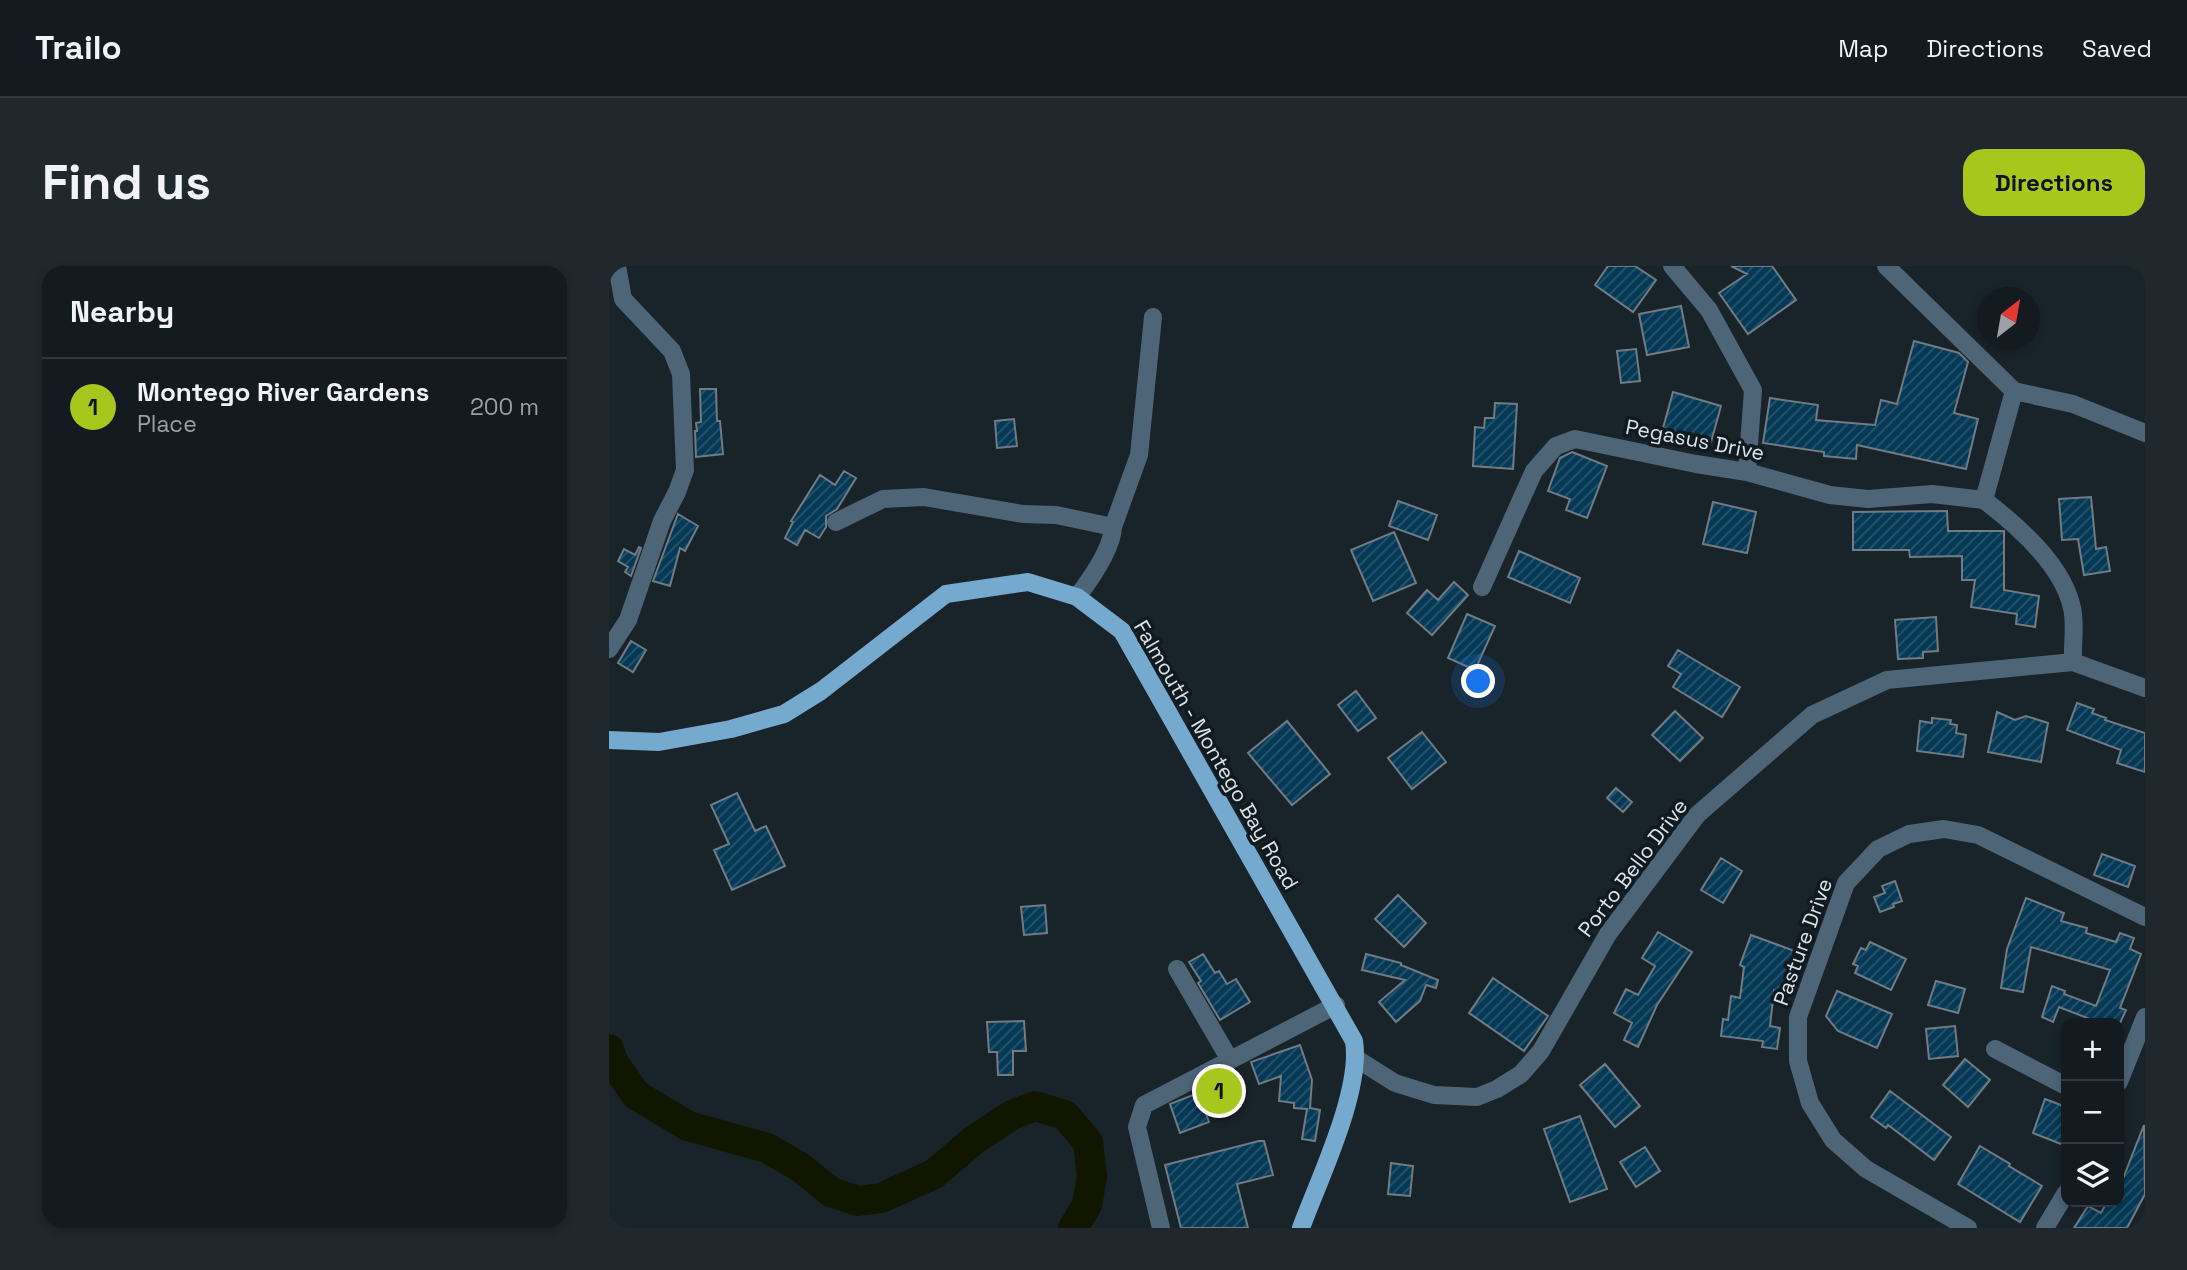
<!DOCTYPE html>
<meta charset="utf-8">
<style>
body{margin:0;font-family:"Space Grotesk",sans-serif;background:#20272d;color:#f1f3f6}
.controls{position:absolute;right:21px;bottom:21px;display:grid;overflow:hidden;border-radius:14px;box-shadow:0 4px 10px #0003}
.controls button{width:63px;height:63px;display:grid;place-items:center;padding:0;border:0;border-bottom:2px solid #32383e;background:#131a20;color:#f1f3f6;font:35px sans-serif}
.compass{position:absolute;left:1368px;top:21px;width:63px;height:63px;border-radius:50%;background:#131a20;box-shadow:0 4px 10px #0003;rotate:31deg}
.you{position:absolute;left:870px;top:416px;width:24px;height:24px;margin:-18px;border:5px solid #fff;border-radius:50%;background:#1a73e8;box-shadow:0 0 0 10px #1a73e833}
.badge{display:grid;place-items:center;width:46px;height:46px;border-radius:50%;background:#a8c71c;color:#111;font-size:23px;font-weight:700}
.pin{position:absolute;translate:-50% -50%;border:4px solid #fff;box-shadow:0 2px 7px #0006}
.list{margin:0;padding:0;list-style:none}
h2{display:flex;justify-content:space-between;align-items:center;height:91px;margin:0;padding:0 28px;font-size:30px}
h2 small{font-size:23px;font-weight:400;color:#9da1a5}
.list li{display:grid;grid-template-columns:46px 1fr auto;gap:21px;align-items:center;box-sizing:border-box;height:98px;padding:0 28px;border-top:2px solid #32383e}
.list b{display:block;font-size:26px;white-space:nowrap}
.list p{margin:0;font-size:23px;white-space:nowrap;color:#9da1a5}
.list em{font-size:23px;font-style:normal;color:#9da1a5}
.icon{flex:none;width:38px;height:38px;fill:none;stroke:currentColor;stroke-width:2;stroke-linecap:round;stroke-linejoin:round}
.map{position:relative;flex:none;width:1536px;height:962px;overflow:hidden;border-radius:21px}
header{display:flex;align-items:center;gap:42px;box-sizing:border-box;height:98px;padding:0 35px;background:#131a20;border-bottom:2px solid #32383e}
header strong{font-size:33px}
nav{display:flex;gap:38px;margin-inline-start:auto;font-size:24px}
.intro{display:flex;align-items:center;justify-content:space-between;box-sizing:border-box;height:168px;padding:0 42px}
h1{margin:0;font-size:49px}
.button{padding:18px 32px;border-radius:21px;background:#a8c71c;color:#111;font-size:24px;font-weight:700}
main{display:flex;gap:42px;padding:0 42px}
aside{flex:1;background:#131a20;border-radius:21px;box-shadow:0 4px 10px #0003}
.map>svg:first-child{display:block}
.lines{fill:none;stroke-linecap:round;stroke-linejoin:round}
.river{stroke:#101600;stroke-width:30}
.building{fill:url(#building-hatch);stroke:#707b84;stroke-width:2}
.minor{stroke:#4d6577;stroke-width:18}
.major{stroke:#76a9ce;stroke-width:18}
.labels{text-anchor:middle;stroke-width:7;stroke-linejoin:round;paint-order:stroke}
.street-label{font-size:21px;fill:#dde3e8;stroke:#101a21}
</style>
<header>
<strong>Trailo</strong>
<nav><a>Map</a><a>Directions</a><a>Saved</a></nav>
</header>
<div class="intro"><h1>Find us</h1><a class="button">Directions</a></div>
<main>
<aside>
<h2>Nearby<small></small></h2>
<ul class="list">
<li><span class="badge">1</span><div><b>Montego River Gardens</b><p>Place</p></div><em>200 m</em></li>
</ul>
</aside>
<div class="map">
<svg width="1536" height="962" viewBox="0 0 1536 962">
<defs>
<pattern id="building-hatch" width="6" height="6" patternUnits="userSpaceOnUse" patternTransform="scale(1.75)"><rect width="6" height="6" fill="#053956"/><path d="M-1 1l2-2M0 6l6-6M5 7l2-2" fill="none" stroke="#29566e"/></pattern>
</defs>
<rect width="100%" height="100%" fill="#19232a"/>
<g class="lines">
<path class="river" d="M 0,783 L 3,794 L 27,829 L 79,860 L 158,882 L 191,901 L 222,926 L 249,935 L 272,932 L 325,908 L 365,874 L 403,849 L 426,840 L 456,849 L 479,876 L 483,911 L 478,939 L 464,962"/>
</g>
<path class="building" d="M 999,0 L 1026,0 L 1047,14 L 1024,46 L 986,19 Z
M 1122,0 L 1163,0 L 1187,34 L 1139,68 L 1110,27 L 1138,8 Z
M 1072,40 L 1080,81 L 1038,89 L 1030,48 Z
M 1305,75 L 1350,87 L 1359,96 L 1345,147 L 1369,153 L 1357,203 L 1248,179 L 1247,193 L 1215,190 L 1215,186 L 1154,177 L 1161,132 L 1209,139 L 1207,154 L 1266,159 L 1272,134 L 1288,138 Z
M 1027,83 L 1031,115 L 1012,117 L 1008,85 Z
M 91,123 L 107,123 L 108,155 L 111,155 L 114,188 L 87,191 L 86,165 L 88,165 L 87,157 L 92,156 Z
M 1064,126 L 1112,140 L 1102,176 L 1054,162 Z
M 886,137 L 908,138 L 904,203 L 864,200 L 866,161 L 875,162 L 876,152 L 885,152 Z
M 405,153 L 408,180 L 388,182 L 386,155 Z
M 963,186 L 998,200 L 978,252 L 957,244 L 961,233 L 939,225 L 951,192 Z
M 235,205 L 247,212 L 228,243 L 217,250 L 217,261 L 210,272 L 196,264 L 188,279 L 176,272 L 184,256 L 182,255 L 211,209 L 226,219 Z
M 1482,231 L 1487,283 L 1497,281 L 1501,305 L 1475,309 L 1469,273 L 1453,274 L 1450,233 Z
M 789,235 L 828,249 L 819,274 L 780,260 Z
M 1104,236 L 1147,246 L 1138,287 L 1094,278 Z
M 1338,245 L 1339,265 L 1395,265 L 1395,324 L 1430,330 L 1426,361 L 1407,358 L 1408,348 L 1362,341 L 1366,314 L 1353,314 L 1353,290 L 1301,291 L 1300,284 L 1244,284 L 1244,246 Z
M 69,248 L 89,260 L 76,285 L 71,282 L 61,320 L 44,315 Z
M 785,266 L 807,317 L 764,335 L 742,284 Z
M 30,281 L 32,282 L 22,310 L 16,306 L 19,301 L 9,295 L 15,283 L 26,289 Z
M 910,285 L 971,312 L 961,337 L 899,311 Z
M 845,316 L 859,329 L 823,369 L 798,347 L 818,324 L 829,334 Z
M 858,348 L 886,360 L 866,404 L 839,392 Z
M 1327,351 L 1329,385 L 1314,386 L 1314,392 L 1289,393 L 1286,354 Z
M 22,375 L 37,384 L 24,406 L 9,397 Z
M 1069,384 L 1131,421 L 1113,451 L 1064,421 L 1072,408 L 1059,400 Z
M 747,425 L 767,452 L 749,465 L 729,439 Z
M 1468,437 L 1485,443 L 1483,447 L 1497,452 L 1496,454 L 1536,467 L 1536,506 L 1508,497 L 1512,484 L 1458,464 Z
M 1066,445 L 1094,472 L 1071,495 L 1043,469 Z
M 1388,446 L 1406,454 L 1417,450 L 1439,457 L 1432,496 L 1379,486 Z
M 1323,452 L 1342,454 L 1341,458 L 1348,459 L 1347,467 L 1357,469 L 1354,491 L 1308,485 L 1311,455 L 1323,457 Z
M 678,455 L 721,508 L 683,539 L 639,487 Z
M 813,466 L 837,496 L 803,523 L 779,492 Z
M 1007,522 L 1023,536 L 1014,546 L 998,532 Z
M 128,527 L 146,565 L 157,560 L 176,600 L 123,624 L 105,584 L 120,578 L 102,539 Z
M 1493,588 L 1526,600 L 1519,621 L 1485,609 Z
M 1112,592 L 1133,605 L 1114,637 L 1092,624 Z
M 1286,615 L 1293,635 L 1284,638 L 1285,641 L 1271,646 L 1265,631 L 1276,627 L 1273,620 Z
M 789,629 L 817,657 L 795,681 L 766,653 Z
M 1417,632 L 1455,647 L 1452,655 L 1478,662 L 1477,667 L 1507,676 L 1511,667 L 1525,672 L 1521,683 L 1532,688 L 1511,742 L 1517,744 L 1511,757 L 1479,757 L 1481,753 L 1450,741 L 1444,756 L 1433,751 L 1443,720 L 1456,725 L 1455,728 L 1487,740 L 1501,704 L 1422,681 L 1414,726 L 1392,722 L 1398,683 Z
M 436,639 L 438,667 L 415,669 L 412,641 Z
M 1049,666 L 1083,686 L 1048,739 L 1029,781 L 1015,774 L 1023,757 L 1005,747 L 1017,723 L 1029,729 L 1046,700 L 1033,692 Z
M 1142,669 L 1191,687 L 1176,728 L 1165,724 L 1161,760 L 1171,762 L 1168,783 L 1153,781 L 1154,775 L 1112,770 L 1114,753 L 1119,754 L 1122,730 L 1131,732 L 1135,701 L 1131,699 Z
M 1261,676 L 1297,693 L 1282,724 L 1246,707 L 1249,700 L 1244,698 L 1252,682 L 1257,684 Z
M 594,688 L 606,707 L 610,705 L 618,718 L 627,713 L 641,736 L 611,754 L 589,717 L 592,715 L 580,696 Z
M 757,688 L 792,697 L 792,699 L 829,714 L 827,722 L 817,719 L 811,735 L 787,756 L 770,736 L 796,714 L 753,704 Z
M 884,712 L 939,750 L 915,785 L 860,747 Z
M 1327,715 L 1356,723 L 1349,747 L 1319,739 Z
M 1228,725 L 1283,748 L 1268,782 L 1229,765 L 1217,750 Z
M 415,755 L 417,785 L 404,785 L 404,809 L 389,809 L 388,786 L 380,786 L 378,756 Z
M 1346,760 L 1349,790 L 1320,793 L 1317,763 Z
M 691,779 L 703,814 L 701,842 L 711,844 L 706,875 L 693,873 L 698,843 L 685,842 L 685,837 L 670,835 L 672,810 L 650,818 L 642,796 Z
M 1356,793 L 1381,814 L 1359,841 L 1334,819 Z
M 996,798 L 1031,840 L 1006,861 L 971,819 Z
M 1281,825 L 1342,871 L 1325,894 L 1279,859 L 1277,862 L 1262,851 Z
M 589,827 L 600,856 L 571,867 L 561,838 Z
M 1436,833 L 1457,841 L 1457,880 L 1424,867 Z
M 971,850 L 998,923 L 961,936 L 935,863 Z
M 1535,859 L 1536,928 L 1518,962 L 1465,962 L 1479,940 L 1492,947 L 1498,936 L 1510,936 L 1510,907 L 1515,910 Z
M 650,875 L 655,875 L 664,909 L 628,918 L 639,962 L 572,962 L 556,899 Z
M 1371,880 L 1401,898 L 1400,900 L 1433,920 L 1411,956 L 1349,918 Z
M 1036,881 L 1051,905 L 1027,921 L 1011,896 Z
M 782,897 L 804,900 L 801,930 L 779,928 Z"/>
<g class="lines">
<path class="minor" d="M 1063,0 L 1100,44 L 1144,124 L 1138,206
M 1277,0 L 1405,125
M 1405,125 L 1464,138 L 1536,167
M 1375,234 C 1409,260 1454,299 1463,342 C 1467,358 1463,379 1464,396
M 1375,234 L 1405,125
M 227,256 L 274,233 L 315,231 L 414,248 L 447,249 L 504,261 C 503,283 481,314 468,331
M 504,261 L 530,189 L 544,51
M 873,321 L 925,205 L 947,180 L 966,173 L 1087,198 L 1138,206 L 1221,229 L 1259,233 L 1323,228 L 1375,234
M 0,383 L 19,354 L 53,255 L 68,226 L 76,204 L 72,108 L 63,85 L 14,33 L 8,0
M 568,703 L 621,794
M 1386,783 L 1457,820
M 748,793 L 786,817 L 825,829 L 868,831 L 888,823 L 912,808 L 932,785 L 999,668 L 1088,549 L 1203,449 L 1278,414 L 1464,396 L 1536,422
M 1510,816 L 1536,751
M 552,962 L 528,861 L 535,839 L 727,739
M 1359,962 L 1257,903 L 1224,874 L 1201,837 L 1189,795 L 1189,751 L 1237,617 L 1269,583 L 1300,568 L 1335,563 L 1369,569 L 1536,651
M 1436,962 L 1457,927"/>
<path class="major" d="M 0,474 L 50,476 L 122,463 L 175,448 L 212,425 L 337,328 L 419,316 L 468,331 L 513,365 L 745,775 C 753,825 710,913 692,962"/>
</g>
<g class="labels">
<g class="street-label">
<text transform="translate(1086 174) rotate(11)" y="7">Pegasus Drive</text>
<text transform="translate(607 489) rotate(60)" y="7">Falmouth - Montego Bay Road</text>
<text transform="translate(1024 602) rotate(-53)" y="7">Porto Bello Drive</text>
<text transform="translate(1194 676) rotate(-70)" y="7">Pasture Drive</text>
</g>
</g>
</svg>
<div class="controls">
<button>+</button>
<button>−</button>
<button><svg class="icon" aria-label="layers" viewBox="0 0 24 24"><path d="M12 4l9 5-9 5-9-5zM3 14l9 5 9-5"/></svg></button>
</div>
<svg class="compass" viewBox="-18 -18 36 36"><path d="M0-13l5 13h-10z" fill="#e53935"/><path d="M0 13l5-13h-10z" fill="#9da1a5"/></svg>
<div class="you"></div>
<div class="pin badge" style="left:610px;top:825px">1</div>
</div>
</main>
